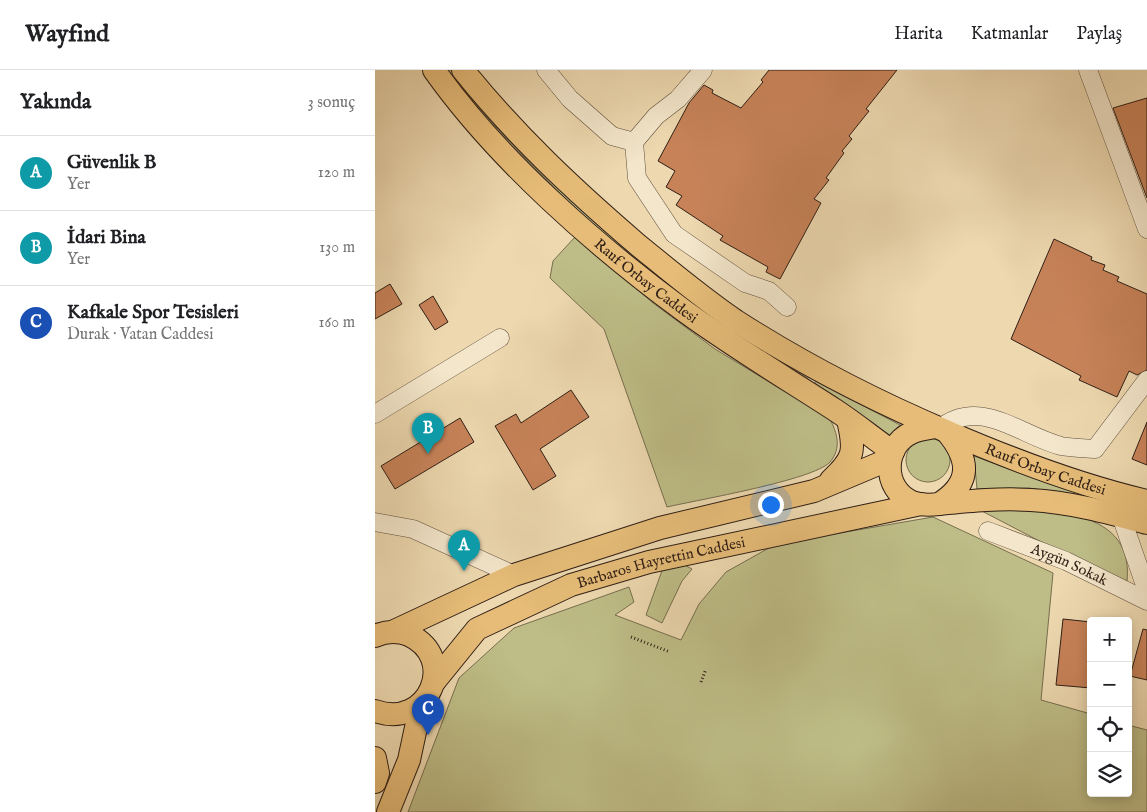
<!DOCTYPE html>
<html lang="tr">
<meta charset="utf-8">
<style>
body{margin:0;font-family:"IM FELL English",serif;background:#f2f2f2;color:#202124}
.controls{position:absolute;right:15px;bottom:15px;display:grid;overflow:hidden;border-radius:5px;box-shadow:0 2px 12px #0003}
.controls button{width:45px;height:45px;display:grid;place-items:center;padding:0;border:0;border-bottom:1px solid #e0e0e0;background:#fff;color:#202124;font:25px sans-serif}
.you{position:absolute;left:395px;top:434px;width:18px;height:18px;margin:-12px;border:4px solid #fff;border-radius:50%;background:#1a73e8;box-shadow:0 0 0 8px #1a73e833}
.badge{display:grid;place-items:center;width:32px;height:32px;border-radius:50%;background:#2563eb;color:#fff;font-size:16px;font-weight:700}
.pin{position:absolute;translate:-50% -41px;filter:drop-shadow(0 1px 2px #0008)}
.pin::after{content:'';position:absolute;top:26px;width:18px;height:15px;background:inherit;clip-path:polygon(0 0,100% 0,50% 100%)}
.list{margin:0;padding:0;list-style:none}
h2{display:flex;justify-content:space-between;align-items:center;height:65px;margin:0;padding:0 20px;font-size:21px}
h2 small{font-size:16px;font-weight:400;color:#757577}
.list li{display:grid;grid-template-columns:32px 1fr auto;gap:15px;align-items:center;box-sizing:border-box;height:75px;padding:0 20px;border-top:1px solid #e0e0e0}
.list b{display:block;font-size:19px;white-space:nowrap}
.list p{margin:0;font-size:16px;white-space:nowrap;color:#757577}
.list em{font-size:16px;font-style:normal;color:#757577}
.icon{flex:none;width:28px;height:28px;fill:none;stroke:currentColor;stroke-width:2;stroke-linecap:round;stroke-linejoin:round}
.map{position:relative;flex:none;width:772px;height:742px;overflow:hidden}
header{display:flex;align-items:center;gap:30px;box-sizing:border-box;height:70px;padding:0 25px;background:#fff;border-bottom:1px solid #e0e0e0}
header strong{font-size:24px}
nav{display:flex;gap:28px;margin-inline-start:auto;font-size:18px}
main{display:flex}
aside{flex:1;background:#fff}
.map>svg:first-child{display:block}
.green{fill:#bebd87;stroke:#766e4e}
.building{fill:#c78258;stroke:#2f1f16}
.lines{fill:none;stroke-linecap:round;stroke-linejoin:round}
.minor-casing{stroke:#5e4d3c;stroke-width:19}
.major-casing{stroke:#2f1f16;stroke-width:24}
.path{stroke:#2f1f16;stroke-width:3;stroke-dasharray:1 2.5;stroke-linecap:butt}
.minor{stroke:#f3e6cb;stroke-width:18}
.major{stroke:#e6bc78;stroke-width:22}
.labels{text-anchor:middle;stroke-width:4;stroke-linejoin:round;paint-order:stroke}
.street-label{font-size:15px;fill:#2f1f16;stroke:#f3e6cb}
</style>
<header>
<strong>Wayfind</strong>
<nav><a>Harita</a><a>Katmanlar</a><a>Paylaş</a></nav>
</header>
<main>
<aside>
<h2>Yakında<small>3 sonuç</small></h2>
<ul class="list">
<li><span class="badge" style="background:#0f9aa8">A</span><div><b>Güvenlik B</b><p>Yer</p></div><em>120 m</em></li>
<li><span class="badge" style="background:#0f9aa8">B</span><div><b>İdari Bina</b><p>Yer</p></div><em>130 m</em></li>
<li><span class="badge" style="background:#1a4fb4">C</span><div><b>Kafkale Spor Tesisleri</b><p>Durak · Vatan Caddesi</p></div><em>160 m</em></li>
</ul>
</aside>
<div class="map">
<svg width="772" height="742" viewBox="0 0 772 742">
<rect width="100%" height="100%" fill="#edd8af"/>
<filter id="stains"><feTurbulence type="fractalNoise" baseFrequency=".004" numOctaves="4"/><feColorMatrix values="0 0 0 0 .2 0 0 0 0 .09 0 0 0 0 .02 0 0 0 .5 -.17"/></filter>
<radialGradient id="worn" r=".72"><stop offset=".6" stop-color="#630" stop-opacity="0"/><stop offset="1" stop-color="#630" stop-opacity=".3"/></radialGradient>
<path class="green" d="M 72,0 L 76,0 L 124,57 L 434,307 L 432,309 C 392,284 351,259 312,231 C 224,166 141,85 72,0 Z
M 200,167 L 278,233 L 340,279 L 455,349 C 462,363 467,378 455,392 C 439,410 322,430 292,437 L 229,259 L 175,208 L 178,191 Z
M 441,311 L 527,356 L 510,373 L 439,314 Z
M531 390a22 22 0 1 1 44 0a22 22 0 1 1-44 0Z
M 599,386 L 667,411 L 725,429 L 654,418 L 602,419 Z
M 603,439 C 657,441 760,431 752,511 L 674,476 Z
M 558,447 L 678,503 L 666,630 L 716,644 L 716,723 L 753,723 L 753,655 L 772,660 L 772,742 L 33,742 L 84,608 L 139,558 L 254,517 L 259,532 L 240,545 L 306,570 L 324,534 L 351,502 L 401,474 Z
M 308,494 L 317,499 L 307,511 L 287,553 L 271,545 L 288,498 Z"/>
<path class="building" d="M 394,0 L 522,0 L 491,39 L 494,41 L 474,66 L 477,69 L 467,81 L 469,83 L 451,108 L 454,110 L 439,129 L 446,133 L 405,209 L 391,202 L 393,197 L 345,170 L 348,166 L 301,135 L 307,126 L 291,117 L 300,101 L 283,91 L 314,33 L 329,15 L 338,20 L 337,23 L 366,38 L 388,12 L 386,10 Z
M 772,28 L 772,128 L 738,38 Z
M 679,169 L 717,187 L 716,190 L 730,195 L 728,200 L 744,207 L 742,211 L 772,224 L 772,300 L 762,305 L 754,301 L 742,327 L 704,310 L 706,306 L 636,269 Z
M 15,214 L 27,234 L 0,249 L 0,223 Z
M 58,226 L 73,252 L 60,260 L 44,235 Z
M 196,320 L 214,347 L 165,379 L 181,406 L 158,420 L 120,356 L 141,344 L 146,353 Z
M 85,348 L 99,372 L 20,419 L 6,396 Z
M 772,352 L 772,395 L 757,389 Z
M 688,549 L 716,552 L 716,618 L 681,615 Z
M 768,559 L 772,560 L 772,610 L 755,606 Z"/>
<g class="lines">
<g class="minor-casing">
<g id="minor">
<path d="M 171,0 L 195,29 L 237,66 L 259,72 L 281,46 L 303,29 L 328,0"/>
<path d="M 713,0 L 772,159"/>
<path d="M 259,72 L 262,108 L 299,164 L 370,213 L 394,221 L 412,237"/>
<path d="M 0,344 L 125,268"/>
<path d="M 564,359 C 605,326 644,365 686,376 C 696,378 709,378 720,379 L 772,310"/>
<path d="M 746,446 L 772,521"/>
<path d="M 0,452 L 38,459 L 139,505"/>
<path id="s1" d="M 613,461 L 691,491 L 772,531"/>
</g>
</g>
<g class="major-casing">
<g id="major">
<path id="s2" d="M 59,0 C 122,89 221,176 308,240 C 357,276 409,307 460,340 C 480,353 498,368 518,382"/>
<path id="s3" d="M 88,0 C 140,65 200,121 263,175 C 295,201 327,228 361,251 C 428,294 500,331 573,362 C 638,390 703,415 772,431"/>
<path d="M 559,357 C 552,359 543,359 536,363 C 508,376 507,419 537,432 C 545,435 556,435 564,434 C 597,413 595,390 572,362"/>
<path d="M 456,410 C 480,388 480,380 473,350"/>
<path d="M 564,434 C 595,431 625,428 656,430 C 695,432 735,443 772,453"/>
<path d="M 17,562 L 139,505 L 285,458 L 439,421 L 515,389"/>
<path d="M 0,566 C 11,561 23,561 34,565 C 84,588 54,660 0,641"/>
<path id="s4" d="M 59,612 L 102,559 L 196,515 L 274,492 L 546,434"/>
<path d="M 0,688 L 3,703 L 0,712"/>
<path d="M 13,742 L 34,690 L 46,634"/>
</g>
</g>
<path class="path" d="M 256,567 L 295,582
M 326,612 L 331,599"/>
<use href="#minor" class="minor"/>
<use href="#major" class="major"/>
</g>
<g class="labels">
<g class="street-label">
<text dy="5" stroke="none"><textPath href="#s2" startOffset="300">Rauf Orbay Caddesi</textPath></text>
<text dy="5" stroke="none"><textPath href="#s3" startOffset="716">Rauf Orbay Caddesi</textPath></text>
<text dy="5" stroke="none"><textPath href="#s4" startOffset="265">Barbaros Hayrettin Caddesi</textPath></text>
<text dy="5" stroke="none"><textPath href="#s1" startOffset="88">Aygün Sokak</textPath></text>
</g>
</g>
<rect width="100%" height="100%" filter="url(#stains)"/>
<rect width="100%" height="100%" fill="url(#worn)"/>
</svg>
<div class="controls">
<button>+</button>
<button>−</button>
<button><svg class="icon" aria-label="locate" viewBox="0 0 24 24"><circle cx="12" cy="12" r="6"/><path d="M12 2v4M12 18v4M2 12h4M18 12h4"/></svg></button>
<button><svg class="icon" aria-label="layers" viewBox="0 0 24 24"><path d="M12 4l9 5-9 5-9-5zM3 14l9 5 9-5"/></svg></button>
</div>
<div class="you"></div>
<div class="pin badge" style="left:89px;top:501px;background:#0f9aa8">A</div>
<div class="pin badge" style="left:53px;top:384px;background:#0f9aa8">B</div>
<div class="pin badge" style="left:53px;top:665px;background:#1a4fb4">C</div>
</div>
</main>
